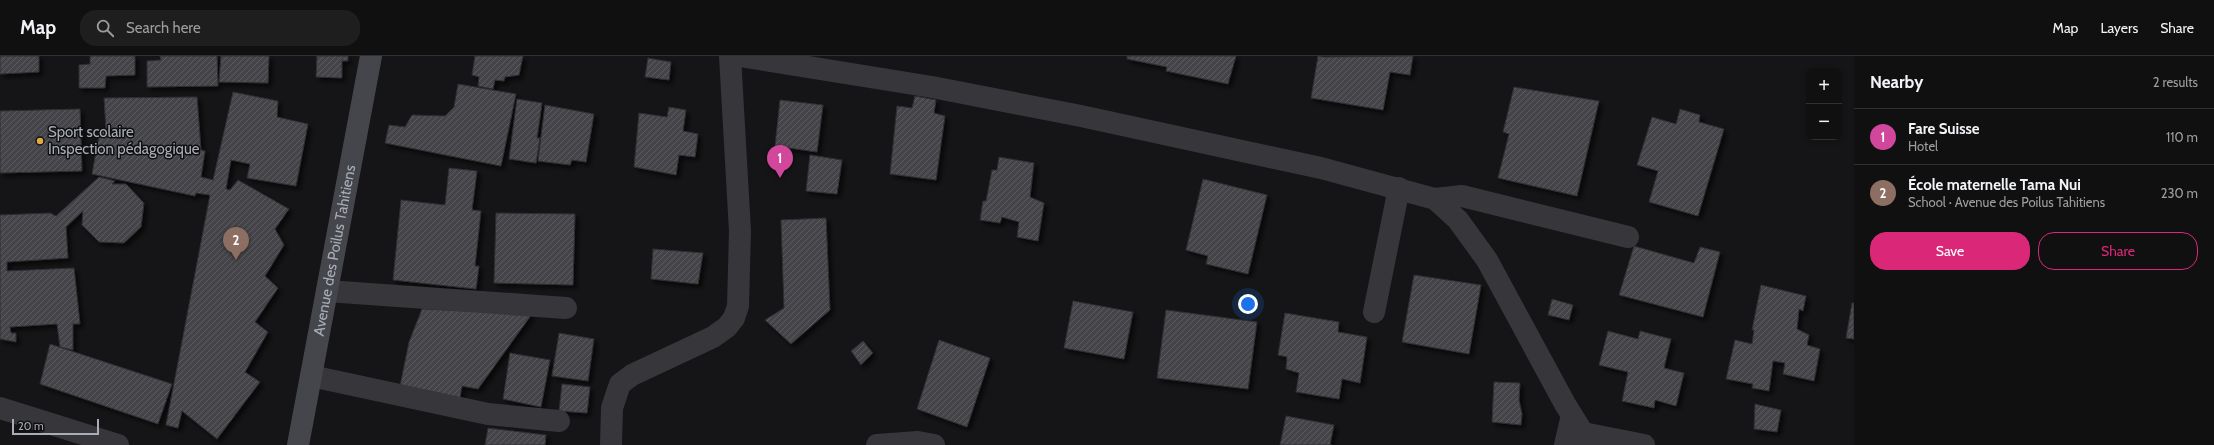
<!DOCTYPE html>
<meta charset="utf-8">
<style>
body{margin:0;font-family:Cabin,sans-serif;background:#1e1e1f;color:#f1f3f6}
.controls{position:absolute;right:12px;top:12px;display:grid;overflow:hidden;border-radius:8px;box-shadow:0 2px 6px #0003}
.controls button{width:36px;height:36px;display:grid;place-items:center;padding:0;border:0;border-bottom:1px solid #303031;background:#101011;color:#f1f3f6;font:20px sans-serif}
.scale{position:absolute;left:12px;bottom:10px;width:87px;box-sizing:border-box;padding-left:4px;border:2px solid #a8adb6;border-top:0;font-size:11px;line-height:14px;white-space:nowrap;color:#a8adb6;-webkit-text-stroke:3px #101012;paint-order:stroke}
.you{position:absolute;left:1248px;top:248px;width:14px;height:14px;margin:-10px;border:3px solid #fff;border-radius:50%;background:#1a73e8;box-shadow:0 0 0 6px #1a73e833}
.badge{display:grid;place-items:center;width:26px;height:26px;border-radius:50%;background:#db2777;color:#fff;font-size:13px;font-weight:700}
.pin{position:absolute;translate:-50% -33px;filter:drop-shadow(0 1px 2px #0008)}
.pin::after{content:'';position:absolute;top:21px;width:14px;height:12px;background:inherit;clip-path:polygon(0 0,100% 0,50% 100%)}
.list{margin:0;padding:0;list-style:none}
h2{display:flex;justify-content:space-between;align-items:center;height:52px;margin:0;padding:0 16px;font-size:17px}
h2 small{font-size:13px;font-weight:400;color:#9c9d9f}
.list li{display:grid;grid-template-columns:26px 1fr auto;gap:12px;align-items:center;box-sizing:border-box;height:56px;padding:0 16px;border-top:1px solid #303031}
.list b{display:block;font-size:15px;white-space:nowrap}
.list p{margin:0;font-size:13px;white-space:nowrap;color:#9c9d9f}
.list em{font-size:13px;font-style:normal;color:#9c9d9f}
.actions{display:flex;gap:8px;padding:12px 16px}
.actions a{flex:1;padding:9px 0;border:1px solid #db2777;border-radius:16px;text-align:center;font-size:14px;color:#db2777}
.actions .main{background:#db2777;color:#fff}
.icon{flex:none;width:22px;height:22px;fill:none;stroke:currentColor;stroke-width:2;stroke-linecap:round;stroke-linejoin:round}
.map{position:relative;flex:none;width:1854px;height:389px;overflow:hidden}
header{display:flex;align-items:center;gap:24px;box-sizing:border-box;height:56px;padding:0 20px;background:#101011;border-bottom:1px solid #303031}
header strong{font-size:19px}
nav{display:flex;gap:22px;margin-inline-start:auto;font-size:14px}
.search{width:280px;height:36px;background:#1e1e1f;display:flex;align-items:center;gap:10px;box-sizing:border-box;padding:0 14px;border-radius:16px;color:#9c9d9f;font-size:15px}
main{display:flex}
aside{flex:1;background:#101011}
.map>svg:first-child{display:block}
.building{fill:url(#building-hatch);stroke:#2f2f33;filter:url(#shadow)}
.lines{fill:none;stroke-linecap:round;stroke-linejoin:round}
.minor{stroke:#37373b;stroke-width:22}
.secondary{stroke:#45464b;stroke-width:22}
.poi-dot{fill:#e1a943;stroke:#101012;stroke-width:1.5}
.labels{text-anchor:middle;stroke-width:3;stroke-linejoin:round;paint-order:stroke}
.poi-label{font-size:15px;fill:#a8adb6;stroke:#101012;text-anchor:start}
.street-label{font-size:15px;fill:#a8adb6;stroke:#101012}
</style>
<header>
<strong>Map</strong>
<div class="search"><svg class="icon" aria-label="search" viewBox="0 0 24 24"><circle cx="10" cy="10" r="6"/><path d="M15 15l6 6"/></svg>Search here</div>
<nav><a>Map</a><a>Layers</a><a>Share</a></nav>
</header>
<main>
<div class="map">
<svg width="1854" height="389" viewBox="0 0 1854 389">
<defs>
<pattern id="building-hatch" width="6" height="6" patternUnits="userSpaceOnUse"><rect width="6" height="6" fill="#44454a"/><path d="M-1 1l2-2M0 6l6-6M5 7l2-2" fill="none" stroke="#5c5d62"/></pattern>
<filter id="shadow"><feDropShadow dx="3.5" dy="3.5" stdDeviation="2" flood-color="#0009"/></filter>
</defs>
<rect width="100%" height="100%" fill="#151517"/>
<path class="building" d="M 0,0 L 39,0 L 39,16 L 0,18 Z
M 90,0 L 135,0 L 135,19 L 106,20 L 105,32 L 79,32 L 79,9 L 90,8 Z
M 160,0 L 217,0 L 218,30 L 147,31 L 147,5 L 161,4 Z
M 221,0 L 269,0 L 268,27 L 219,26 Z
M 317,0 L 348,0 L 348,5 L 342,5 L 342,22 L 316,21 Z
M 475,0 L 523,0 L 519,19 L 505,21 L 504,25 L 495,24 L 493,33 L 478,30 L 479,21 L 472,19 Z
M 1127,0 L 1236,0 L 1228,28 L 1166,15 L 1167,11 L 1127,3 Z
M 1318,0 L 1324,1 L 1413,0 L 1410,19 L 1390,16 L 1383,54 L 1311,42 Z
M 648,2 L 671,6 L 669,24 L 645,21 Z
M 458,28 L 516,38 L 501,110 L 385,87 L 389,69 L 405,71 L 412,59 L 445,60 L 454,51 Z
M 1514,31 L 1599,45 L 1577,140 L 1498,122 L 1509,78 L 1503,76 Z
M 233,36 L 278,45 L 277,61 L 308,68 L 296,130 L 247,122 L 250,108 L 231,104 L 226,133 L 230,134 L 238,124 L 289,153 L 275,173 L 284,189 L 265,220 L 278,232 L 255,266 L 268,276 L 245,316 L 260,326 L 217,383 L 182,355 L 178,372 L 166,369 L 210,139 L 196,137 L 195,140 L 92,118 L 100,74 L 106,74 L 104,42 L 197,41 L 201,94 L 205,95 L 201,121 L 213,124 Z
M 915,40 L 936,44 L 934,57 L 945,60 L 936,124 L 890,118 L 897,50 L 912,52 Z
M 517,43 L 542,47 L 537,82 L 540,82 L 536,107 L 509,103 Z
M 780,44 L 823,49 L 817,96 L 775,90 Z
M 545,49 L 594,58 L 586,106 L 572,104 L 570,109 L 538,105 Z
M 669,51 L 686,54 L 683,75 L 698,78 L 695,101 L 679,99 L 676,119 L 634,111 L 639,57 L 667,61 Z
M 80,53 L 82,115 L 0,117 L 0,55 Z
M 1680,53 L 1700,59 L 1699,66 L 1724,73 L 1698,160 L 1649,146 L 1658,115 L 1637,109 L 1652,61 L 1676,68 Z
M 810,99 L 842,104 L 837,138 L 806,135 Z
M 999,101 L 1034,107 L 1030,141 L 1044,147 L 1038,185 L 1017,181 L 1019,166 L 1002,161 L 1000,167 L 980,164 L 983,145 L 986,145 L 992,114 L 997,114 Z
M 449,112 L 477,115 L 472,154 L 481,155 L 475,210 L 479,210 L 476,233 L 393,224 L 401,144 L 445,149 Z
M 99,121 L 115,125 L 112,128 L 126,128 L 144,147 L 141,171 L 124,187 L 99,186 L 82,169 L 83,155 L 66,171 L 68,202 L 7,206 L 7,215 L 74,212 L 80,268 L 73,268 L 73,294 L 60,291 L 57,268 L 10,271 L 11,277 L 16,277 L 16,286 L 0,283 L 0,159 L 50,157 L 56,160 Z
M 1203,123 L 1267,139 L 1248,218 L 1206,208 L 1208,200 L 1186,194 Z
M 496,157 L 575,158 L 573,229 L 494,227 Z
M 826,162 L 830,254 L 791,288 L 765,264 L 784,252 L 781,164 Z
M 1634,190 L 1694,207 L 1700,191 L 1720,196 L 1703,261 L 1619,239 Z
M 653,193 L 703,197 L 698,228 L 651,223 Z
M 1414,219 L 1481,229 L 1469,298 L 1402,286 Z
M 1761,229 L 1806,240 L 1803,255 L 1799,253 L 1797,273 L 1809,279 L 1807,289 L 1820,293 L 1814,325 L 1783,318 L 1785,307 L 1773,305 L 1769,335 L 1752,332 L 1753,328 L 1726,323 L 1735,284 L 1752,288 L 1754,274 L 1752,274 Z
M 1552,243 L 1573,249 L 1569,264 L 1548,259 Z
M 1073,245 L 1133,256 L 1124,303 L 1064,292 Z
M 1852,247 L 1854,247 L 1854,283 L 1846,282 Z
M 422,253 L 532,258 L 478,333 L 462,330 L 460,342 L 400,330 L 409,286 Z
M 1166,254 L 1257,266 L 1248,333 L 1157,322 Z
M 1285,257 L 1339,266 L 1338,276 L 1367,281 L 1360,327 L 1342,323 L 1339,343 L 1296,336 L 1299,317 L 1286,313 L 1287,301 L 1278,299 Z
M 1608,275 L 1638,283 L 1640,275 L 1671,283 L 1664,312 L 1684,317 L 1676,350 L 1655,344 L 1654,352 L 1622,345 L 1628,316 L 1599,309 Z
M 559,277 L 594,283 L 588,325 L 552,320 Z
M 939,284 L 990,302 L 967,371 L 917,353 Z
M 863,285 L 873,297 L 861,309 L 851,295 Z
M 50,288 L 172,328 L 158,368 L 40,328 Z
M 510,297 L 550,304 L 541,351 L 503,343 Z
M 1494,326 L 1520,327 L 1519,344 L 1522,358 L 1521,369 L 1492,366 Z
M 562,328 L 590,331 L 587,357 L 559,355 Z
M 1755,348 L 1781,354 L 1777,376 L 1754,373 Z
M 1286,360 L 1334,369 L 1330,389 L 1332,389 L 1280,389 Z
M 488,372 L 546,379 L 545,389 L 485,389 Z"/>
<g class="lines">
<path class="minor" d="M 740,0 L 932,31 L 1081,60 L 1321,112 L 1435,143 L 1458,164 L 1487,204 L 1565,348 L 1583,377 L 1582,389
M 1435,143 L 1462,140 L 1628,181
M 327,235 L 566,252
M 1374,256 L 1399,132
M 311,320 L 488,358 L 559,365
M 0,352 L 118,389
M 1583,377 L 1644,389
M 611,389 L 612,352 L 620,328 L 632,319 L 713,281 L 727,271 L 734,262 L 738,250 L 740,175 L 730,0
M 877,389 L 918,386 L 934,389
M 1565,389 L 1572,359"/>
<path class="secondary" id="s1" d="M 298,389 L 371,0"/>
</g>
<circle class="poi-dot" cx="40" cy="85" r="4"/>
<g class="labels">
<g class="poi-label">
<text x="48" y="81">Sport scolaire<tspan x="48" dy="17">Inspection pédagogique</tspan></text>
</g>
<g class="street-label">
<text dy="5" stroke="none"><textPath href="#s1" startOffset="198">Avenue des Poilus Tahitiens</textPath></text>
</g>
</g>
</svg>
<div class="controls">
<button>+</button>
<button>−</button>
</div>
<div class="scale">20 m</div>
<div class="you"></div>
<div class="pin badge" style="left:780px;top:122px;background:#d1479c">1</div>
<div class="pin badge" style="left:236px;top:204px;background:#8d6e63">2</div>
</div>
<aside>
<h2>Nearby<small>2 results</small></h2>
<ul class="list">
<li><span class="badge" style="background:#d1479c">1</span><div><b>Fare Suisse</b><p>Hotel</p></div><em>110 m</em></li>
<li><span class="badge" style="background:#8d6e63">2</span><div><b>École maternelle Tama Nui</b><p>School · Avenue des Poilus Tahitiens</p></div><em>230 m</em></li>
</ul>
<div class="actions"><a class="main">Save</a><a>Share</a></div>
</aside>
</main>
